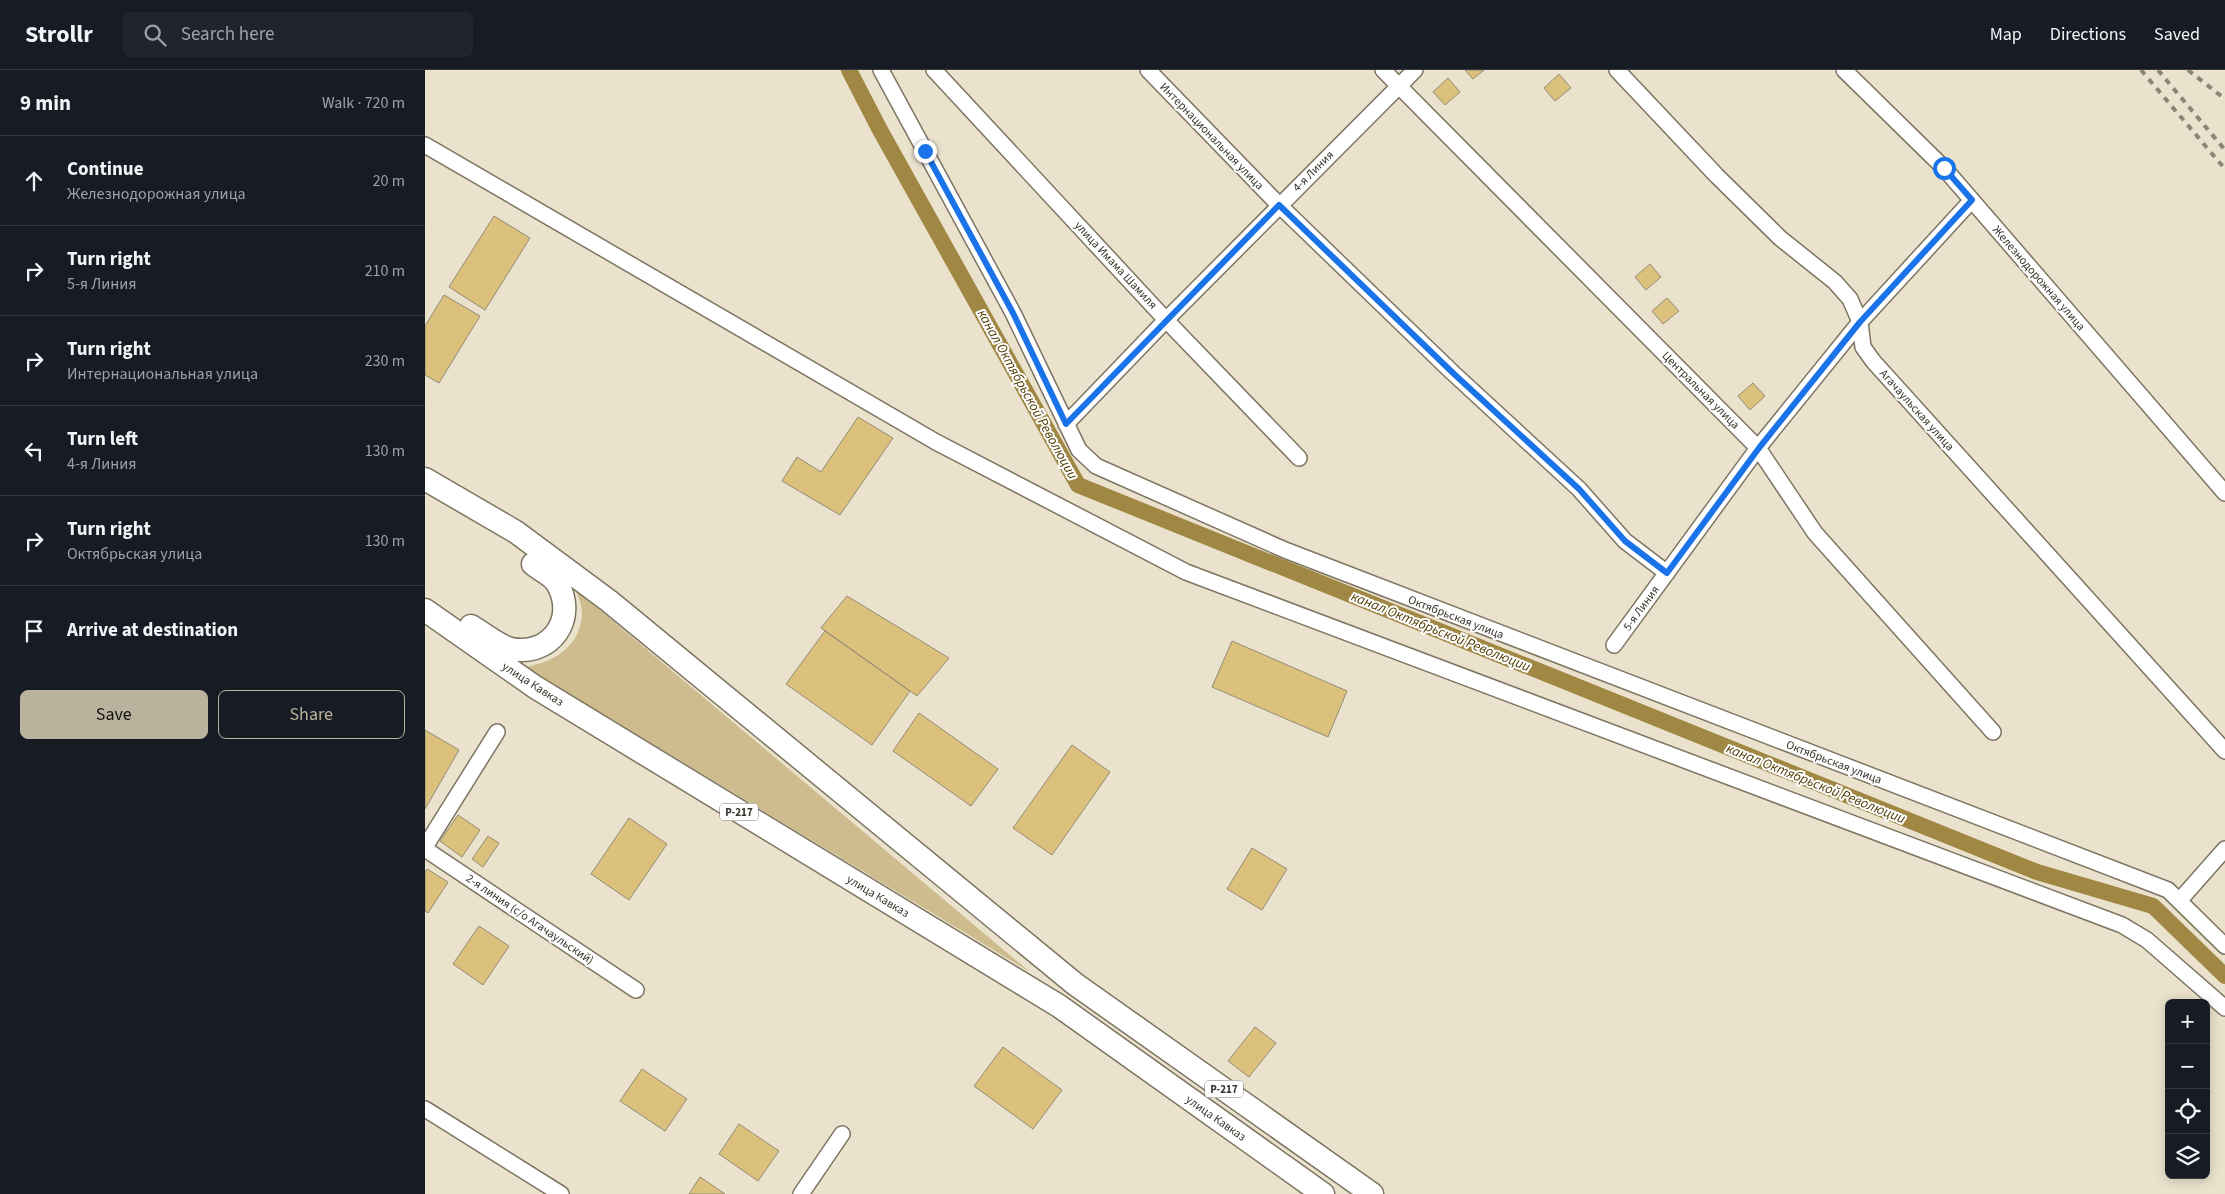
<!DOCTYPE html>
<meta charset="utf-8">
<style>
body{margin:0;font-family:"Source Sans 3",sans-serif;background:#20242c;color:#f1f3f6}
.controls{position:absolute;right:15px;bottom:15px;display:grid;overflow:hidden;border-radius:8px;box-shadow:0 2px 12px #0003}
.controls button{width:45px;height:45px;display:grid;place-items:center;padding:0;border:0;border-bottom:1px solid #363941;background:#171b24;color:#f1f3f6;font:25px sans-serif}
.stop{position:absolute;width:15px;height:15px;margin:-11px;border:4px solid #1a73e8;border-radius:50%;background:#fff}
.stop.end{background:#1a73e8;border-color:#fff;box-shadow:0 1px 5px #0008}
.list{margin:0;padding:0;list-style:none}
h2{display:flex;justify-content:space-between;align-items:center;height:65px;margin:0;padding:0 20px;font-size:21px}
h2 small{font-size:16px;font-weight:400;color:#9ea1a6}
.list li{display:grid;grid-template-columns:32px 1fr auto;gap:15px;align-items:center;box-sizing:border-box;height:90px;padding:0 20px;border-top:1px solid #363941}
.list b{display:block;font-size:19px;white-space:nowrap}
.list p{margin:0;font-size:16px;white-space:nowrap;color:#9ea1a6}
.list em{font-size:16px;font-style:normal;color:#9ea1a6}
.actions{display:flex;gap:10px;padding:15px 20px}
.actions a{flex:1;padding:11px 0;border:1px solid #bab29d;border-radius:8px;text-align:center;font-size:18px;color:#bab29d}
.actions .main{background:#bab29d;color:#111}
.icon{flex:none;width:28px;height:28px;fill:none;stroke:currentColor;stroke-width:2;stroke-linecap:round;stroke-linejoin:round}
.map{position:relative;flex:none;width:1800px;height:1124px;overflow:hidden}
header{display:flex;align-items:center;gap:30px;box-sizing:border-box;height:70px;padding:0 25px;background:#171b24;border-bottom:1px solid #363941}
header strong{font-size:24px}
nav{display:flex;gap:28px;margin-inline-start:auto;font-size:18px}
.search{width:350px;height:45px;background:#20242c;display:flex;align-items:center;gap:12px;box-sizing:border-box;padding:0 18px;border-radius:8px;color:#9ea1a6;font-size:19px}
main{display:flex}
aside{flex:1;background:#171b24}
.map>svg:first-child{display:block}
.green{fill:#cebc8e}
.lines{fill:none;stroke-linecap:round;stroke-linejoin:round}
.canal{stroke:#a08743;stroke-width:16}
.building{fill:#dbc17c;stroke:#938b77}
.minor-casing{stroke:#7d7561;stroke-width:18}
.highway-casing{stroke:#7d7561;stroke-width:25}
.minor{stroke:#fff;stroke-width:15}
.highway{stroke:#fff;stroke-width:22}
.rail{stroke:#8b8576;stroke-width:4;stroke-dasharray:6 6;stroke-linecap:butt}
.route{stroke:#1a73e8;stroke-width:6}
.labels{text-anchor:middle;stroke-width:4;stroke-linejoin:round;paint-order:stroke}
.shield{fill:#fff;stroke:#74726b;stroke-width:1}
.shield-label{font-size:11px;font-weight:bold;fill:#38352c}
.street-label{font-size:12px;fill:#38352c;stroke:#fff}
.water-label{font-size:14px;font-style:italic;fill:#503d04;stroke:#fff}
</style>
<header>
<strong>Strollr</strong>
<div class="search"><svg class="icon" aria-label="search" viewBox="0 0 24 24"><circle cx="10" cy="10" r="6"/><path d="M15 15l6 6"/></svg>Search here</div>
<nav><a>Map</a><a>Directions</a><a>Saved</a></nav>
</header>
<main>
<aside>
<h2>9 min<small>Walk · 720 m</small></h2>
<ul class="list">
<li><svg class="icon" aria-label="ahead" viewBox="0 0 24 24"><path d="M12 20V5M6 11l6-6 6 6"/></svg><div><b>Continue</b><p>Железнодорожная улица</p></div><em>20 m</em></li>
<li><svg class="icon" aria-label="right" viewBox="0 0 24 24"><path d="M7 20v-9h11M14 6l5 5-5 5"/></svg><div><b>Turn right</b><p>5-я Линия</p></div><em>210 m</em></li>
<li><svg class="icon" aria-label="right" viewBox="0 0 24 24"><path d="M7 20v-9h11M14 6l5 5-5 5"/></svg><div><b>Turn right</b><p>Интернациональная улица</p></div><em>230 m</em></li>
<li><svg class="icon" aria-label="left" viewBox="0 0 24 24"><path d="M17 20v-9H6M10 6l-5 5 5 5"/></svg><div><b>Turn left</b><p>4-я Линия</p></div><em>130 m</em></li>
<li><svg class="icon" aria-label="right" viewBox="0 0 24 24"><path d="M7 20v-9h11M14 6l5 5-5 5"/></svg><div><b>Turn right</b><p>Октябрьская улица</p></div><em>130 m</em></li>
<li><svg class="icon" aria-label="arrive" viewBox="0 0 24 24"><path d="M6 21V4h12l-3 4 3 4H6"/></svg><div><b>Arrive at destination</b></div></li>
</ul>
<div class="actions"><a class="main">Save</a><a>Share</a></div>
</aside>
<div class="map">
<svg width="1800" height="1124" viewBox="0 0 1800 1124">
<rect width="100%" height="100%" fill="#eae2cc"/>
<path class="green" d="M 151,520 L 605,902 L 100,597 C 130,592 156,576 157,543 C 157,535 153,527 151,520 Z"/>
<g class="lines">
<path class="canal" d="M 424,0 L 455,60 L 653,415 L 1612,802 L 1728,836 L 1800,906"/>
</g>
<path class="building" d="M 1040,0 L 1059,0 L 1048,9 Z
M 1134,4 L 1146,18 L 1130,31 L 1119,18 Z
M 1023,8 L 1035,22 L 1020,35 L 1008,22 Z
M 69,146 L 105,168 L 60,240 L 24,217 Z
M 1225,194 L 1236,207 L 1221,220 L 1210,207 Z
M 19,225 L 55,246 L 14,313 L 0,305 L 0,256 Z
M 1242,228 L 1254,241 L 1238,254 L 1227,241 Z
M 1328,313 L 1340,326 L 1325,340 L 1313,326 Z
M 433,347 L 468,368 L 415,445 L 357,411 L 372,387 L 396,402 Z
M 422,526 L 524,588 L 492,626 L 396,558 Z
M 400,561 L 485,621 L 447,675 L 361,614 Z
M 807,571 L 922,621 L 903,667 L 787,617 Z
M 494,643 L 573,699 L 546,736 L 468,681 Z
M 0,660 L 34,680 L 0,739 Z
M 647,675 L 685,702 L 627,785 L 588,758 Z
M 33,745 L 55,760 L 37,787 L 15,771 Z
M 204,748 L 242,774 L 204,830 L 166,804 Z
M 63,766 L 74,773 L 58,797 L 47,789 Z
M 827,778 L 862,799 L 837,840 L 802,819 Z
M 2,799 L 23,812 L 3,843 L 0,841 L 0,802 Z
M 54,856 L 84,876 L 58,915 L 28,894 Z
M 830,957 L 851,973 L 824,1007 L 803,991 Z
M 578,977 L 637,1020 L 608,1059 L 549,1016 Z
M 217,999 L 262,1029 L 240,1061 L 195,1031 Z
M 314,1054 L 354,1081 L 333,1111 L 294,1084 Z
M 275,1107 L 300,1124 L 264,1124 Z"/>
<g class="lines">
<g class="minor-casing">
<path id="minor" d="M 456,0 L 588,243 L 654,380 L 671,396 L 860,480 L 1743,820 L 1800,876
M 509,0 L 741,250 L 874,388
M 723,0 L 854,135 L 1028,303 L 1154,419 L 1200,471 L 1242,503
M 958,0 L 1333,378 L 1390,463 L 1568,662
M 1192,0 L 1292,106 L 1355,168 L 1410,212 L 1425,229 L 1435,252 L 1438,277 L 1448,291 L 1800,681
M 1419,0 L 1519,98 L 1800,423
M 0,75 L 511,372 L 761,502 L 1697,855 L 1722,870 L 1800,938
M 641,354 L 741,250 L 990,0
M 1189,575 L 1333,378 L 1435,252 L 1547,130
M 0,777 L 72,662
M 0,779 L 211,920
M 1754,831 L 1800,779
M 0,1039 L 136,1124
M 376,1124 L 417,1064"/>
</g>
<g class="highway-casing">
<path id="highway" d="M 0,409 L 91,462 L 184,531 L 650,914 L 947,1124
M 0,540 L 110,617 L 634,936 L 898,1124
M 46,556 C 58,563 73,576 86,579 C 126,587 153,548 132,513 C 128,506 115,500 108,494"/>
</g>
<use href="#minor" class="minor"/>
<use href="#highway" class="highway"/>
<path class="rail" d="M 1716,0 L 1800,99
M 1733,0 L 1800,80
M 1763,0 L 1800,29"/>
</g>
<g class="lines">
<path class="route" d="M 500,81 L 588,243 L 641,354 L 854,135 L 1028,303 L 1154,419 L 1200,471 L 1242,503 L 1334,378 L 1435,252 L 1547,130 L 1519,98"/>
</g>
<g class="labels">
<g class="shield">
<rect x="295" y="733.5" width="38" height="17" rx="4"/>
<rect x="780" y="1010.5" width="38" height="17" rx="4"/>
</g>
<g class="shield-label">
<text x="314" y="746">Р-217</text>
<text x="799" y="1023">Р-217</text>
</g>
<g class="street-label">
<text transform="translate(787 66) rotate(46)" y="4">Интернациональная улица</text>
<text transform="translate(888 101) rotate(-45)" y="4">4-я Линия</text>
<text transform="translate(691 195) rotate(47)" y="4">улица Имама Шамиля</text>
<text transform="translate(1614 208) rotate(49)" y="4">Железнодорожная улица</text>
<text transform="translate(1276 320) rotate(45)" y="4">Центральная улица</text>
<text transform="translate(1492 340) rotate(48)" y="4">Агачаульская улица</text>
<text transform="translate(1216 538) rotate(-54)" y="4">5-я Линия</text>
<text transform="translate(1031 547) rotate(21)" y="4">Октябрьская улица</text>
<text transform="translate(108 614) rotate(33)" y="4">улица Кавказ</text>
<text transform="translate(1409 692) rotate(21)" y="4">Октябрьская улица</text>
<text transform="translate(453 826) rotate(31)" y="4">улица Кавказ</text>
<text transform="translate(105 849) rotate(34)" y="4">2-я линия (с/о Агачаульский)</text>
<text transform="translate(791 1048) rotate(35)" y="4">улица Кавказ</text>
</g>
<g class="water-label">
<text transform="translate(603 324) rotate(61)" y="5">канал Октябрьской Революции</text>
<text transform="translate(1016 561) rotate(22)" y="5">канал Октябрьской Революции</text>
<text transform="translate(1391 713) rotate(22)" y="5">канал Октябрьской Революции</text>
</g>
</g>
</svg>
<div class="controls">
<button>+</button>
<button>−</button>
<button><svg class="icon" aria-label="locate" viewBox="0 0 24 24"><circle cx="12" cy="12" r="6"/><path d="M12 2v4M12 18v4M2 12h4M18 12h4"/></svg></button>
<button><svg class="icon" aria-label="layers" viewBox="0 0 24 24"><path d="M12 4l9 5-9 5-9-5zM3 14l9 5 9-5"/></svg></button>
</div>
<div class="stop" style="left:1519px;top:98px"></div>
<div class="stop end" style="left:500px;top:81px"></div>
</div>
</main>
